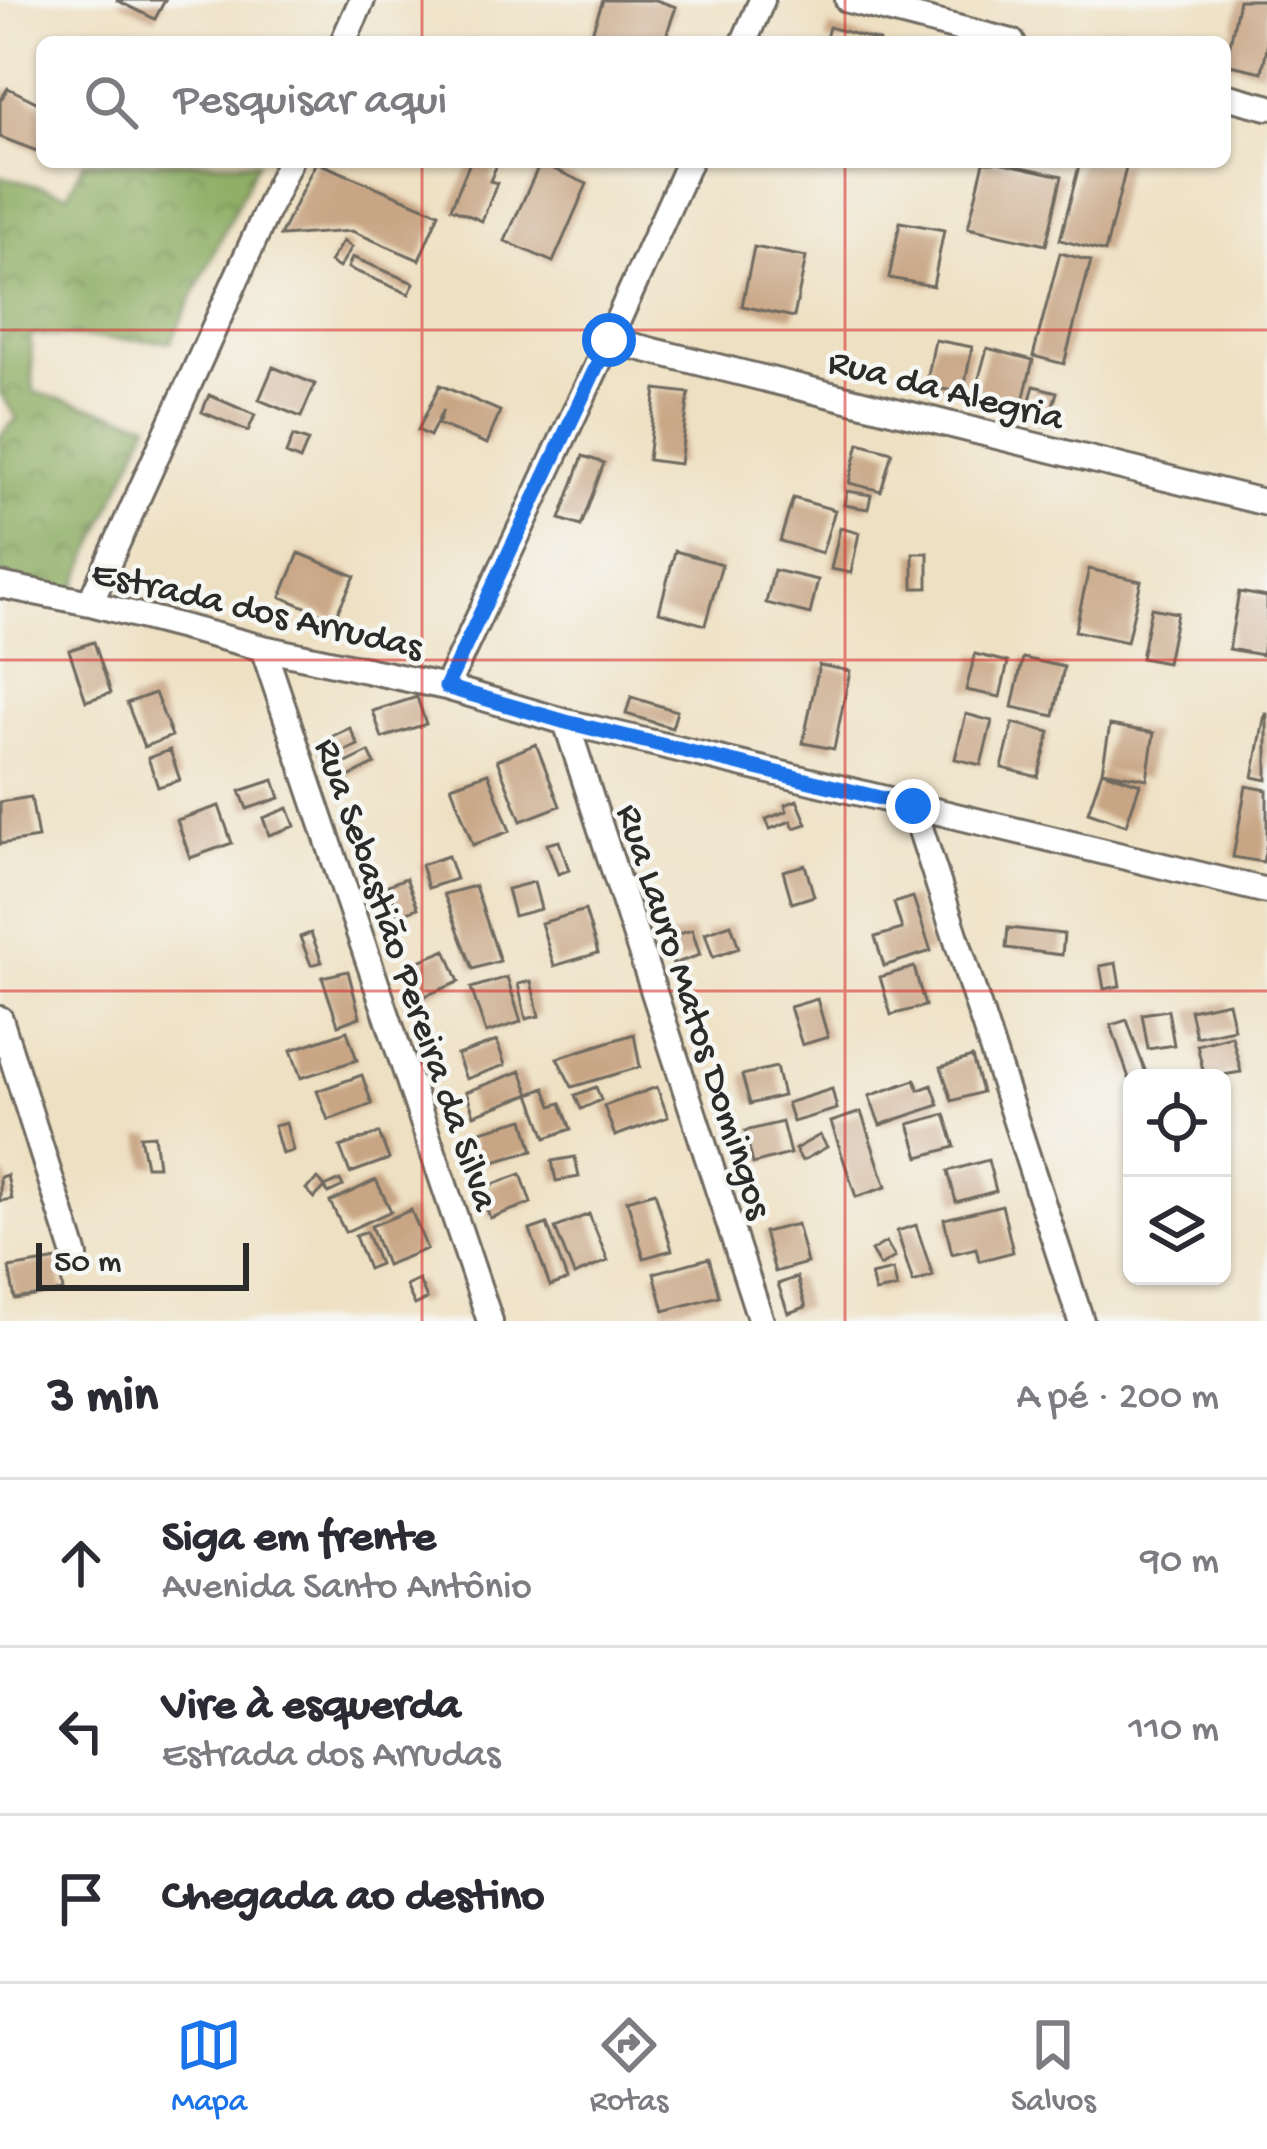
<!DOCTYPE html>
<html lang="pt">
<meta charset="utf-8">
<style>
body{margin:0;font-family:"Gochi Hand",sans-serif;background:#f2f2f3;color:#2b2b33}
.controls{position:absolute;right:36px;bottom:36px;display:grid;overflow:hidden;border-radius:18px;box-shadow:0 3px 9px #0004}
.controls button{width:108px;height:108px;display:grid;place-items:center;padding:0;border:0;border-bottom:3px solid #e1e1e2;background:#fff;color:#2b2b33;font:60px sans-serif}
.scale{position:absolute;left:36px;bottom:30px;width:213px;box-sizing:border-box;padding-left:12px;border:6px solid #2b2b2b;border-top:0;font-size:33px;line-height:42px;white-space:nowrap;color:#2b2b2b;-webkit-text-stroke:9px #f6f6f2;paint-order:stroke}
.stop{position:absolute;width:36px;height:36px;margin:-27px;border:9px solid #1a73e8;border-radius:50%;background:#fff}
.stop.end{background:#1a73e8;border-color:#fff;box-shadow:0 3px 12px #0008}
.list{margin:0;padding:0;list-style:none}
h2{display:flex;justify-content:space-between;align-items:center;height:156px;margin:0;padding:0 48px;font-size:51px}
h2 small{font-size:39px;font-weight:400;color:#7c7c81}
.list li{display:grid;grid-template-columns:78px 1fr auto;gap:36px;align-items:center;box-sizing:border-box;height:168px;padding:0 48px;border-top:3px solid #e1e1e2}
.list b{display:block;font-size:45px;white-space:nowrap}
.list p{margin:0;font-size:39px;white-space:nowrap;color:#7c7c81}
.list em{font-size:39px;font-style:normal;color:#7c7c81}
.icon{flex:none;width:66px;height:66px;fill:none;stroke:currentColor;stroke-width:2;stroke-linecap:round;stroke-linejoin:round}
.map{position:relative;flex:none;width:1267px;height:1321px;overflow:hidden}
.search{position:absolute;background:#fff;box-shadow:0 3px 9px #0004;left:36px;right:36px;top:36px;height:132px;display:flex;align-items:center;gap:30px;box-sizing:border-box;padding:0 42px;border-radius:18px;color:#7c7c81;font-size:45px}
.sheet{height:660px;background:#fff}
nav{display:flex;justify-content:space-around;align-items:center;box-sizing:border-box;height:168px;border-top:3px solid #e1e1e2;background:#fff;font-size:33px;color:#7c7c81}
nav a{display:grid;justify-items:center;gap:6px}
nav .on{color:#1a73e8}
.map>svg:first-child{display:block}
.forest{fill:url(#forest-crowns);stroke:#5a6a44;stroke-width:3}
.building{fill:#c8a584}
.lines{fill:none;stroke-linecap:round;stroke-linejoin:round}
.minor-casing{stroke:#6f6a60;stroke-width:30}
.minor{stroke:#fff;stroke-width:24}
.route{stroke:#1a73e8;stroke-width:15}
.grid{fill:none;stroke:#d62828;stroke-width:3;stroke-opacity:0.55}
.labels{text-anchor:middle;stroke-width:9;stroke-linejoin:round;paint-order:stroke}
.street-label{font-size:39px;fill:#2b2b2b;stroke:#f6f6f2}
</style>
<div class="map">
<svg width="1267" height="1321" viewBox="0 0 1267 1321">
<defs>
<pattern id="forest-crowns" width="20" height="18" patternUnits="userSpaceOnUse" patternTransform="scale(3)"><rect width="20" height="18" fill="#8aaa5e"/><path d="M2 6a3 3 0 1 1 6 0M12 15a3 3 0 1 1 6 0" fill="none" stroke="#718b4e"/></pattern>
</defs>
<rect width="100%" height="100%" fill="#f6f6f2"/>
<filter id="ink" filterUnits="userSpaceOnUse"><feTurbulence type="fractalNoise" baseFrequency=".00833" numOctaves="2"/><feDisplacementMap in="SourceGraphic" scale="24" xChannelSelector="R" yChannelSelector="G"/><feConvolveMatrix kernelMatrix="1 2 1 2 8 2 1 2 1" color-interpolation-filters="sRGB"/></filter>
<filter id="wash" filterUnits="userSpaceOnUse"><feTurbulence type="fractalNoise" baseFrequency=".004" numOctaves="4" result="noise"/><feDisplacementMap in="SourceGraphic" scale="48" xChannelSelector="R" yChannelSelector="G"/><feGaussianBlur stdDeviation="2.7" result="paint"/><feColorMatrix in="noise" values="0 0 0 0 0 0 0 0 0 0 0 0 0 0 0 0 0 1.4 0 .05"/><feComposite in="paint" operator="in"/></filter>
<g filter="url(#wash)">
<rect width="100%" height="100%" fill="#eee0c2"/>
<path class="forest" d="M 84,162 L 258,162 L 171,342 L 30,335 L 34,392 L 149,423 L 73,592 L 0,575 L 0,436 L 17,418 L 0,393 L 0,176 L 68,194 Z"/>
<g id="blocks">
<path class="building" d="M 116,0 L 165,0 L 155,19 Z
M 603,0 L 656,0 L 676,7 L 664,42 L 611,42 L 591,35 Z
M 1239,0 L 1267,0 L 1267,47 L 1262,72 L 1226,64 Z
M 829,27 L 879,41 L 879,42 L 825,42 Z
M 8,88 L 42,105 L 42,153 L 0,137 L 0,101 Z
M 316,162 L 439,213 L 419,260 L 352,231 L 280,236 Z
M 470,162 L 498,162 L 490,181 L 497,183 L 482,221 L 451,208 Z
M 984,162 L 999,162 L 1062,176 L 1046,245 L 968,228 Z
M 1080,162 L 1127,164 L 1105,252 L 1060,240 Z
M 540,163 L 587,184 L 553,262 L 505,241 Z
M 900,222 L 944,230 L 933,286 L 889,278 Z
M 343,241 L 352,247 L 339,268 L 330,262 Z
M 754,247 L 806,257 L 794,317 L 742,306 Z
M 1060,253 L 1091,261 L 1064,364 L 1033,356 Z
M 352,257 L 414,283 L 409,294 L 348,268 Z
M 935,340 L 972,347 L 963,393 L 926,386 Z
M 987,348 L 1033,360 L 1022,405 L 975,393 Z
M 273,367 L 315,384 L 301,417 L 259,400 Z
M 440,385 L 500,411 L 487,444 L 438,424 L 443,410 L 430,436 L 418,430 Z
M 1034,386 L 1057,392 L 1047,426 L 1024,420 Z
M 656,389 L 689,393 L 680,464 L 648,460 Z
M 209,395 L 255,415 L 248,431 L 202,412 Z
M 293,436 L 308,441 L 300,460 L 286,454 Z
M 859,443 L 892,452 L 881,491 L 849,483 Z
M 583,456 L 604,463 L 581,526 L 560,519 Z
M 847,491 L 871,495 L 868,509 L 844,505 Z
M 793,498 L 835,510 L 822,553 L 780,541 Z
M 840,528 L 859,533 L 851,573 L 831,569 Z
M 675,551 L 722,564 L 705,625 L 659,612 Z
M 299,553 L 355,576 L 334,619 L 281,597 Z
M 913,553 L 928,553 L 928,588 L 913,588 Z
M 1089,569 L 1141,581 L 1127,642 L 1075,631 Z
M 774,570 L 818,580 L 810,614 L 766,603 Z
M 1239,592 L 1267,597 L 1267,627 L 1262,655 L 1229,649 Z
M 1151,608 L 1177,613 L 1167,663 L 1141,658 Z
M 94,642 L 111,693 L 86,701 L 69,650 Z
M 975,654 L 1008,662 L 1000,697 L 966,690 Z
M 1023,658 L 1064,667 L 1054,716 L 1012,707 Z
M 819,665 L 850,671 L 834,749 L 803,743 Z
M 155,693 L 172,736 L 144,747 L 127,703 Z
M 417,697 L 426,724 L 382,738 L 373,711 Z
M 631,697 L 677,711 L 672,728 L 626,714 Z
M 966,714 L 992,721 L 981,765 L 955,759 Z
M 1265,714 L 1267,714 L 1267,780 L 1253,777 Z
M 1013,723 L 1050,732 L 1038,777 L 1002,768 Z
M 1110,725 L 1154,733 L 1147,779 L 1102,771 Z
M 350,728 L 358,745 L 324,760 L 317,743 Z
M 536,744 L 560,806 L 521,821 L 497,760 Z
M 170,750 L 180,780 L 158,787 L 148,758 Z
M 369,752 L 375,764 L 338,782 L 332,770 Z
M 1102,771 L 1140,784 L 1126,825 L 1088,812 Z
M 488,773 L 510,831 L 473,845 L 451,786 Z
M 274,780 L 280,798 L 247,809 L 240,791 Z
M 1246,786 L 1267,790 L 1267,842 L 1263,862 L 1233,857 Z
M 31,797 L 38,838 L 0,844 L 0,802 Z
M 797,800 L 807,824 L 794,828 L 791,821 L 770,829 L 766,819 L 787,811 L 785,805 Z
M 219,806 L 232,843 L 190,858 L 177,820 Z
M 288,808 L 295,826 L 269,835 L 263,818 Z
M 559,841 L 569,870 L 558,874 L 547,844 Z
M 448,856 L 456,879 L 428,888 L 421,865 Z
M 805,865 L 814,896 L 792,903 L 783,871 Z
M 406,878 L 418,908 L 399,915 L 388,885 Z
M 534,882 L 541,909 L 514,916 L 507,889 Z
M 475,886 L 500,961 L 473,969 L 444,894 Z
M 913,897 L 931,951 L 884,966 L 875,937 L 902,929 L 894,903 Z
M 585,910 L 598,953 L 554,966 L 541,923 Z
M 731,924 L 739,948 L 713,957 L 705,933 Z
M 1008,928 L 1064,934 L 1062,955 L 1006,948 Z
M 692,930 L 700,955 L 673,964 L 665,938 Z
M 311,933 L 322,962 L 311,965 L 300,937 Z
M 446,950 L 459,982 L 420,998 L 407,966 Z
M 1116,963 L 1120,986 L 1104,989 L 1100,966 Z
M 914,967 L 925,1006 L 891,1015 L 880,977 Z
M 348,971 L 360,1017 L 338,1025 L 322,977 Z
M 507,977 L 521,1022 L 486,1033 L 471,988 Z
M 531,981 L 539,1016 L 526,1019 L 518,984 Z
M 817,999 L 828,1037 L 802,1045 L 790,1007 Z
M 1228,1002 L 1234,1029 L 1196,1037 L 1190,1010 Z
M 1168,1010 L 1174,1045 L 1148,1049 L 1142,1014 Z
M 1127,1020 L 1137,1049 L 1148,1078 L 1129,1078 L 1121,1055 L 1111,1025 Z
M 347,1031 L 357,1060 L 301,1078 L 291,1050 Z
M 634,1034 L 640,1067 L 572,1087 L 557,1058 Z
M 1232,1036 L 1241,1072 L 1205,1078 L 1197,1045 Z
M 497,1041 L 505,1065 L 466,1079 L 457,1055 Z
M 972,1057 L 982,1092 L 952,1101 L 941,1067 Z
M 776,1067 L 783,1096 L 750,1104 L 742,1075 Z
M 521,1071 L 530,1094 L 474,1115 L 466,1092 Z
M 362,1075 L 372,1104 L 328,1120 L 317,1091 Z
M 915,1080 L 919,1090 L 932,1085 L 939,1105 L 880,1125 L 869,1096 Z
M 596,1087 L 601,1100 L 581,1109 L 575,1095 Z
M 657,1087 L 668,1117 L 615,1136 L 604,1106 Z
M 545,1088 L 552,1106 L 561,1103 L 571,1129 L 546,1138 L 530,1094 Z
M 832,1089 L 837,1109 L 793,1122 L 787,1103 Z
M 861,1112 L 886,1187 L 856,1197 L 831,1122 Z
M 945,1114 L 955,1147 L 919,1157 L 909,1124 Z
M 524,1119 L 533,1151 L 479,1166 L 470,1134 Z
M 782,1122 L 790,1154 L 753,1164 L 745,1131 Z
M 286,1123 L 293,1151 L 282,1154 L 274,1126 Z
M 379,1133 L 389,1159 L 350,1173 L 340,1147 Z
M 154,1135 L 158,1166 L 146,1166 L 140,1136 Z
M 820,1135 L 827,1147 L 802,1161 L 795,1149 Z
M 575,1157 L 579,1177 L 556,1181 L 552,1161 Z
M 988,1160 L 996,1191 L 956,1202 L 948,1171 Z
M 521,1174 L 531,1203 L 490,1218 L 480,1189 Z
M 7,1175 L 12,1199 L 0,1201 L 0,1177 Z
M 318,1179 L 325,1187 L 340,1180 L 343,1186 L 328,1193 L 325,1187 L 314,1198 L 306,1189 Z
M 376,1180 L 391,1211 L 345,1232 L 330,1202 Z
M 655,1192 L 672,1250 L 644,1258 L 627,1200 Z
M 1002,1205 L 1013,1252 L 979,1261 L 976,1248 L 952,1254 L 944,1219 Z
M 411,1210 L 427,1249 L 386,1265 L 371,1226 Z
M 589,1214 L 608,1261 L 574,1275 L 555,1228 Z
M 547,1224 L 567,1280 L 550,1286 L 530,1230 Z
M 797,1224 L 807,1263 L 775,1272 L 764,1232 Z
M 916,1225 L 933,1276 L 913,1283 L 897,1231 Z
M 366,1232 L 379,1264 L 368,1269 L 355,1236 Z
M 886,1242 L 895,1257 L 880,1266 L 871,1251 Z
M 709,1258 L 719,1296 L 664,1311 L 654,1273 Z
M 58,1260 L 63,1291 L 15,1299 L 9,1268 Z
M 893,1270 L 897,1288 L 875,1292 L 871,1275 Z
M 797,1277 L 806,1307 L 788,1313 L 778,1284 Z
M 419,1280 L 427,1299 L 415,1305 L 406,1286 Z"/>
</g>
</g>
<g filter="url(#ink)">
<use href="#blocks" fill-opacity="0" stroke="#6f6a60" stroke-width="3"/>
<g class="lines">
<g class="minor-casing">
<path id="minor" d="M 848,0 L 1012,42
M 343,42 L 362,0
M 744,42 L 762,0
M 1225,96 L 1267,107
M 609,340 L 1267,503
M 0,585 L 90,603 L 263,648 L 446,687 L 566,722 L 1267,891
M 90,603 L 289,162
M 263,648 L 490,1321
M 446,687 L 609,340 L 689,162
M 566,722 L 761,1321
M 913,806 L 1081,1321
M 0,1019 L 75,1256"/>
</g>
<use href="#minor" class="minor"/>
</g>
</g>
<g class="lines" filter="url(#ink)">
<path class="route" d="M 609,340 L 446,687 L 566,722 L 913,806"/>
</g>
<path class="grid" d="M 422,0 L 422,42M 845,0 L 845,42M 422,162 L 422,1321M 845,162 L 845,1321M 0,330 L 1267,330M 0,660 L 1267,660M 0,991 L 1267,991"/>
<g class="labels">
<g class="street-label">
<text transform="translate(947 386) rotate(14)" y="14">Rua da Alegria</text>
<text transform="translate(258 606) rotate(13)" y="14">Estrada dos Arrudas</text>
<text transform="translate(410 973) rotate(71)" y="14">Rua Sebastião Pereira da Silva</text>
<text transform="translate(698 1010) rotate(72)" y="14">Rua Lauro Matos Domingos</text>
</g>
</g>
</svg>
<div class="controls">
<button><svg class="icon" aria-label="locate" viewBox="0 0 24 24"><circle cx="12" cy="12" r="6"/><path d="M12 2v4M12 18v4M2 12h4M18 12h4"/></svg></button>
<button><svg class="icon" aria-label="layers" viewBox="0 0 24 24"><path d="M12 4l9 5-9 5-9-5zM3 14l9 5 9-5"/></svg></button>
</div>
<div class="scale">50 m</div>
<div class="stop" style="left:609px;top:340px"></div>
<div class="stop end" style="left:913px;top:806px"></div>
<div class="search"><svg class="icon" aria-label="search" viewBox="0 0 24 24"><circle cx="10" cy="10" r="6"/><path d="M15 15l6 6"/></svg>Pesquisar aqui</div>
</div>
<section class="sheet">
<h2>3 min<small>A pé · 200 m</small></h2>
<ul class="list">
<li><svg class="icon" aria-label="ahead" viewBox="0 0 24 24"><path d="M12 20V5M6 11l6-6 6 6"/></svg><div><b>Siga em frente</b><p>Avenida Santo Antônio</p></div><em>90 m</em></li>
<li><svg class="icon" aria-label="left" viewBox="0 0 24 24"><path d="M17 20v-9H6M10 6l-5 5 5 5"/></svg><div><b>Vire à esquerda</b><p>Estrada dos Arrudas</p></div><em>110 m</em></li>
<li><svg class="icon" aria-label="arrive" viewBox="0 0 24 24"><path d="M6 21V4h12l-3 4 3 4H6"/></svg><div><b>Chegada ao destino</b></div></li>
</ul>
</section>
<nav>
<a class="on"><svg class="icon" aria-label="map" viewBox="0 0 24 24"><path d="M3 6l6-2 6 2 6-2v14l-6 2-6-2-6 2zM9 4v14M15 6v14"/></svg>Mapa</a>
<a><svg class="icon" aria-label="directions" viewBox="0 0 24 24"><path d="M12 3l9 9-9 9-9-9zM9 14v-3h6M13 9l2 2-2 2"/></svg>Rotas</a>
<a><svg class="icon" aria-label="saved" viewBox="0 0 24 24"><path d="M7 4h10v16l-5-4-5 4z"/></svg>Salvos</a>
</nav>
